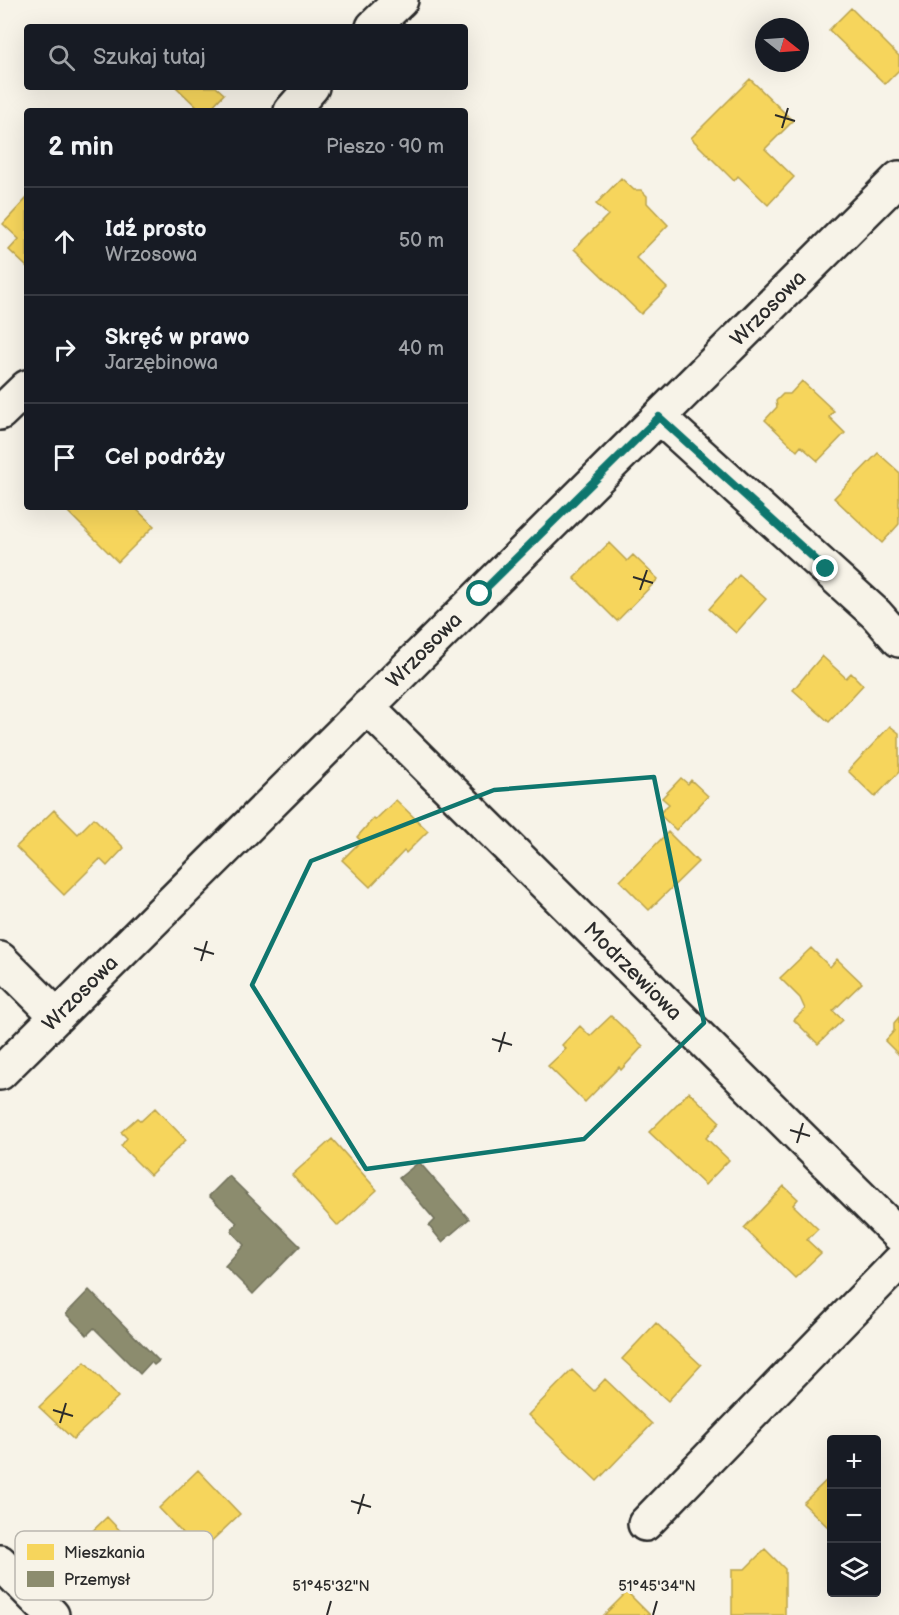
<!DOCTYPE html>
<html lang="pl">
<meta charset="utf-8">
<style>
body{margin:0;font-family:"Balsamiq Sans",sans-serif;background:#20242c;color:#f1f3f6}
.controls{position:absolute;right:18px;bottom:18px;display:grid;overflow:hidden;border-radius:6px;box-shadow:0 6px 24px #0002}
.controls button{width:54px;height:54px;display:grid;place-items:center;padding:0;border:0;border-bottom:2px solid #363941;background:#171b24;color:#f1f3f6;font:30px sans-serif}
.compass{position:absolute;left:755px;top:18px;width:54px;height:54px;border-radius:50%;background:#171b24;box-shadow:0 6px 24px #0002;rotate:107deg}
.stop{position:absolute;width:18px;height:18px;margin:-14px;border:4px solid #0f766e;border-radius:50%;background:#fff}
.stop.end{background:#0f766e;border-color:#fff;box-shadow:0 2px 6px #0008}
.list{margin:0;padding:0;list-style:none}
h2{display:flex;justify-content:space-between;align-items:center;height:78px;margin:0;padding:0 24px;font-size:26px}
h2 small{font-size:20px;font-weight:400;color:#9ea1a6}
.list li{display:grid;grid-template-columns:39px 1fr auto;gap:18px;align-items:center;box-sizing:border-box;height:108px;padding:0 24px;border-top:2px solid #363941}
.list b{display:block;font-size:22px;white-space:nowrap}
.list p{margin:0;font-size:20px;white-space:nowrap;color:#9ea1a6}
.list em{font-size:20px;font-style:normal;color:#9ea1a6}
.icon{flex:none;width:33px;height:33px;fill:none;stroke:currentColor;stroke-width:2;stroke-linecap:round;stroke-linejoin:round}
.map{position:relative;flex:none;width:899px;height:1615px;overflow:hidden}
.search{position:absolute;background:#171b24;box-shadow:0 6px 24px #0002;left:24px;top:24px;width:444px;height:66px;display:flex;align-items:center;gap:15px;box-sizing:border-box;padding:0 21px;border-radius:6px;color:#9ea1a6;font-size:22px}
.panel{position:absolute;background:#171b24;box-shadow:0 6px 24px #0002;left:24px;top:108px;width:444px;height:402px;border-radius:6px}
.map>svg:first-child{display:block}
.homes{fill:#f6d55c;stroke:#b9a24d;stroke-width:1.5}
.industry{fill:#8c8c6e;stroke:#6f6f5a;stroke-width:1.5}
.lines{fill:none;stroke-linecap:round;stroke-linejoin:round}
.minor-casing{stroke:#2b2b2b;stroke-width:38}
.minor{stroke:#f7f3e8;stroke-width:33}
.route{stroke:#0f766e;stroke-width:8}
.marked{fill:none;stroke:#0f766e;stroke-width:4.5;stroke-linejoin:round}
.ticks{fill:none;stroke:#2b2b2b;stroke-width:2}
.labels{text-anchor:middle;stroke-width:6;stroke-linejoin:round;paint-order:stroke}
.street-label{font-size:21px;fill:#2b2b2b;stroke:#f7f3e8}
.key{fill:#f7f3e8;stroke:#bab7af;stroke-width:1.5}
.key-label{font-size:16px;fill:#2b2b2b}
.ticks-label{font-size:15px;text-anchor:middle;fill:#2b2b2b;stroke:#f7f3e8;stroke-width:6;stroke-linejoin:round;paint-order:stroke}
</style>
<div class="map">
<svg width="899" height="1615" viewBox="0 0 899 1615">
<rect width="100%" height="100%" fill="#f7f3e8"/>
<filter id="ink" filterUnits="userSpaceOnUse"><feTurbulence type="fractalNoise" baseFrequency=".0167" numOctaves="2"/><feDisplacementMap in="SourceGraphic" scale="12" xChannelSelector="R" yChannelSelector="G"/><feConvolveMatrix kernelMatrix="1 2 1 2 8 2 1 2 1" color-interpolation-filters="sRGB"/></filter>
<g filter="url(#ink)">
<path class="homes" d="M 851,8 L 899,56 L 899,70 L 885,84 L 829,30 Z
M 750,79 L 793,121 L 765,149 L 794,177 L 768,205 L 738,176 L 734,181 L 691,138 Z
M 176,87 L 216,87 L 224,94 L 208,111 L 201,111 Z
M 621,178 L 634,190 L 641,190 L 647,196 L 647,203 L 668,225 L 636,258 L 667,288 L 641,314 L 574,249 L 608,215 L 596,204 Z
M 27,198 L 27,267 L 9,250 L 19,239 L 3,224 Z
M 802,381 L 834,411 L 829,417 L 845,433 L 818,461 L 801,446 L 797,451 L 765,420 L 777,407 L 776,401 L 783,394 L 790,394 Z
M 878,453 L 899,472 L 899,524 L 882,543 L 834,498 Z
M 63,507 L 134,507 L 154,526 L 118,562 Z
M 609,543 L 627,561 L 633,555 L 658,579 L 617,621 L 574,578 Z
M 739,575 L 766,599 L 736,633 L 709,609 Z
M 822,656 L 846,678 L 851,673 L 863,685 L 829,722 L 793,690 Z
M 890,726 L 899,733 L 899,772 L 875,797 L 848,771 Z
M 681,778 L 688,784 L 691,780 L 708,796 L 676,830 L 659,814 L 669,804 L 662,798 Z
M 396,800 L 428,831 L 406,853 L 404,851 L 370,887 L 342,860 L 361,841 L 357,837 L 374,818 L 375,820 Z
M 54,810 L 78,834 L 94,818 L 124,848 L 107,866 L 100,859 L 64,895 L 16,847 Z
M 668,832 L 698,862 L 649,910 L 620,881 Z
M 811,948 L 830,967 L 837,959 L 862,983 L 833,1011 L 843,1020 L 818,1044 L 794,1020 L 805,1009 L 800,998 L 780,978 Z
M 611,1016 L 643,1046 L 621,1070 L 619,1067 L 585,1102 L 548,1066 L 566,1049 L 562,1045 L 580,1026 L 590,1036 Z
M 899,1017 L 899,1055 L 885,1041 L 894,1031 L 894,1023 Z
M 689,1092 L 720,1122 L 706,1138 L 729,1160 L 705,1185 L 649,1132 Z
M 155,1108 L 186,1140 L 150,1175 L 121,1146 L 127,1138 L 121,1132 L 137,1118 L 141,1121 Z
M 332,1139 L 377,1190 L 338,1226 L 292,1175 Z
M 784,1186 L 798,1199 L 793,1205 L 818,1229 L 807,1240 L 821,1253 L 795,1278 L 744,1228 Z
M 656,1323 L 701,1365 L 668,1401 L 622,1359 Z
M 85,1362 L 118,1397 L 73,1439 L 39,1407 Z
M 572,1370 L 594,1391 L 605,1379 L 652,1424 L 597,1481 L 528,1415 Z
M 198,1470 L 240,1514 L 200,1552 L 159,1508 Z
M 832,1475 L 832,1531 L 803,1503 Z
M 107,1517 L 130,1541 L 106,1564 L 83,1540 Z
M 765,1549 L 785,1569 L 785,1615 L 732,1615 L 732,1569 L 745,1569 Z
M 627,1592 L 650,1615 L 604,1615 Z"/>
<path class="industry" d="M 419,1162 L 469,1219 L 442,1242 L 429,1226 L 435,1220 L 399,1178 Z
M 229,1176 L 300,1246 L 253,1294 L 225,1266 L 244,1245 L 231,1231 L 237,1223 L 209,1196 Z
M 89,1290 L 159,1361 L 154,1365 L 151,1362 L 140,1374 L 94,1328 L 87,1335 L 66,1314 Z"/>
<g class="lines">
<g class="minor-casing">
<path id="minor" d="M 373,27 L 401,0
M 291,111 L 312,87
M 0,413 L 27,387
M 659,417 L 876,614 L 899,640
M 367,707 L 899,1235
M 0,959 L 57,1016
M 0,1073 L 899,178
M 645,1524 L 899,1262
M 0,1562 L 52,1615"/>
</g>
<use href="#minor" class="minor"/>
</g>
</g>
<g class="lines" filter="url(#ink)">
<path class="route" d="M 480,594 L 659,417 L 826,569"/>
</g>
<path class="marked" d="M 654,777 L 704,1023 L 584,1139 L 366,1169 L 252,985 L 311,861 L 494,790 Z"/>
<path class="ticks" d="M 775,115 L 795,121M 782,128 L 788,108M 633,577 L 653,583M 640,590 L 647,570M 194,948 L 214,954M 201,961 L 207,941M 492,1039 L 512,1045M 499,1052 L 505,1032M 790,1130 L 810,1136M 797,1143 L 803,1123M 53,1410 L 73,1416M 60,1423 L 66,1403M 351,1501 L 371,1507M 358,1514 L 364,1494M 327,1615 L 331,1601M 653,1615 L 657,1601"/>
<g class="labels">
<g class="street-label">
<text transform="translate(768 308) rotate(-45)" y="7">Wrzosowa</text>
<text transform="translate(424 650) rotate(-45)" y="7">Wrzosowa</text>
<text transform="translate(633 971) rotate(45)" y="7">Modrzewiowa</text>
<text transform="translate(80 993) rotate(-45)" y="7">Wrzosowa</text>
</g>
</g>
<rect x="15" y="1531" width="198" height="69" rx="9" class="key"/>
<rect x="27" y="1544" width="27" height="16" fill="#f6d55c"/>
<rect x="27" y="1571" width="27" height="16" fill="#8c8c6e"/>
<g class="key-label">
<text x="64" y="1558">Mieszkania</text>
<text x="64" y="1585">Przemysł</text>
</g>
<g class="ticks-label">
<text x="331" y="1591">51°45'32"N</text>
<text x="657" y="1591">51°45'34"N</text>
</g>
</svg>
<div class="controls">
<button>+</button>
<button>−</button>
<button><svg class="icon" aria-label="layers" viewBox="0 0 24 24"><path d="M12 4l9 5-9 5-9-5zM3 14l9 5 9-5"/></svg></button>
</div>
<svg class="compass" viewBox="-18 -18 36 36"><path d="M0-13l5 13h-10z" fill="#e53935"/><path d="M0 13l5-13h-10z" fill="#9ea1a6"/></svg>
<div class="stop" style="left:480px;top:594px"></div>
<div class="stop end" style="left:826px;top:569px"></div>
<div class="search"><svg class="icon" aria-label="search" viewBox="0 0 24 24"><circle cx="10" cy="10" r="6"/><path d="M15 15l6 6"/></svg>Szukaj tutaj</div>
<section class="panel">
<h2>2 min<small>Pieszo · 90 m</small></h2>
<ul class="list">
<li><svg class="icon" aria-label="ahead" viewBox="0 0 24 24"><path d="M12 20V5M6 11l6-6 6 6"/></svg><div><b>Idź prosto</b><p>Wrzosowa</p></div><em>50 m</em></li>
<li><svg class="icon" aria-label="right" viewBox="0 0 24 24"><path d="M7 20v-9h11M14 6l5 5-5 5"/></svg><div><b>Skręć w prawo</b><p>Jarzębinowa</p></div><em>40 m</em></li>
<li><svg class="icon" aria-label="arrive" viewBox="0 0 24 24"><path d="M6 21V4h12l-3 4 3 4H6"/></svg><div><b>Cel podróży</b></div></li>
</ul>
</section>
</div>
